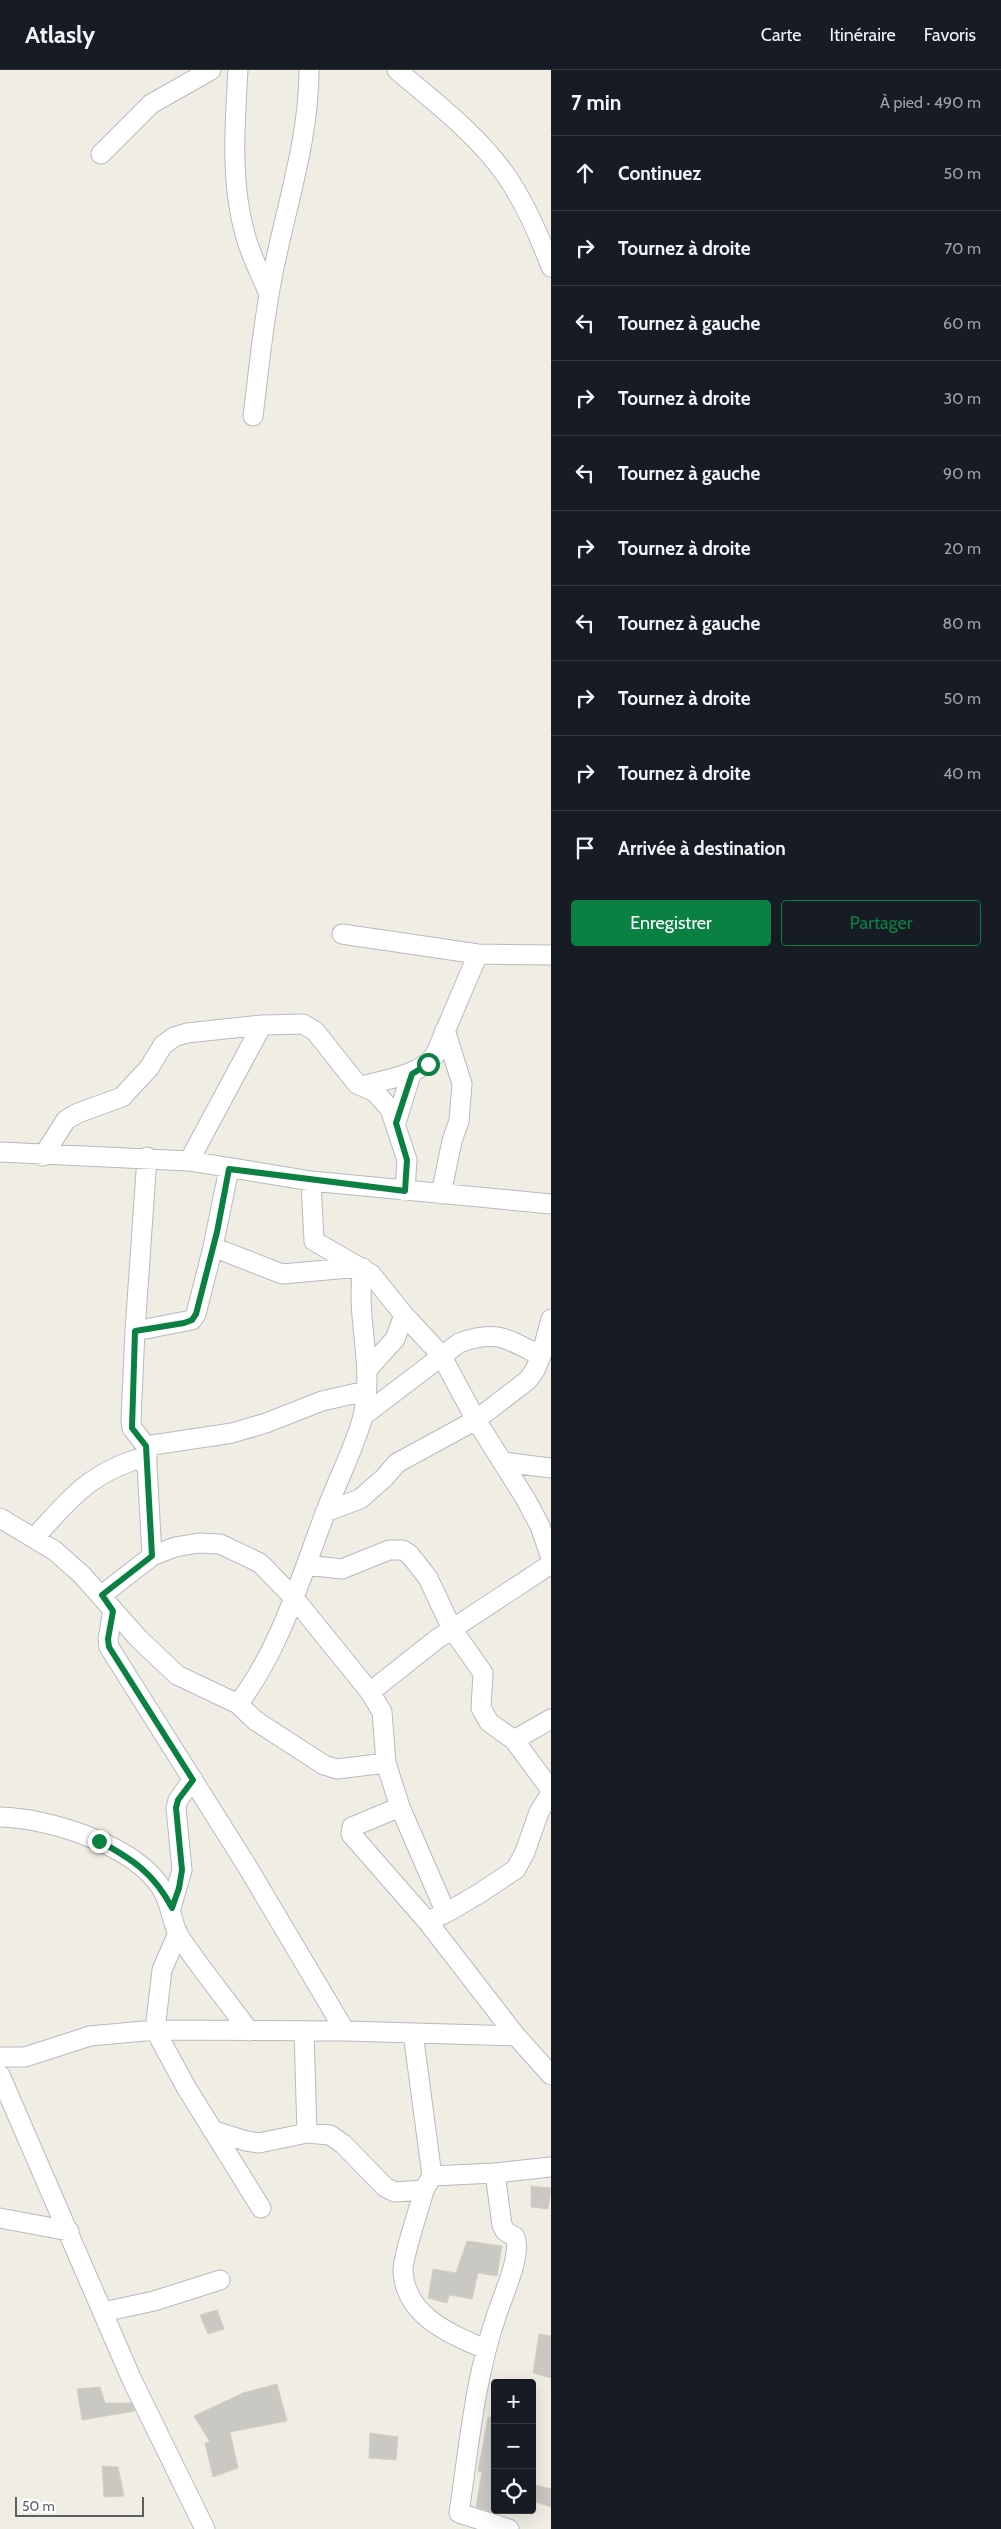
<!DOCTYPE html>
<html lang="fr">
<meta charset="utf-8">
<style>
body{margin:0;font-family:Cabin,sans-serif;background:#20242c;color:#f1f3f6}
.controls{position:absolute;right:15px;bottom:15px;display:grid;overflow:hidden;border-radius:5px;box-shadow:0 5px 20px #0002}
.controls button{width:45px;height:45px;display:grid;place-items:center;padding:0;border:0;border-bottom:1px solid #363941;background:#171b24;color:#f1f3f6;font:25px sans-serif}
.scale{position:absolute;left:15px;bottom:12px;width:129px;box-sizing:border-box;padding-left:5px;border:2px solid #5c6065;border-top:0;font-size:14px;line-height:18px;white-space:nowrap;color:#5c6065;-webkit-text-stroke:4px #fff;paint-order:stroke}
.stop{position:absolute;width:15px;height:15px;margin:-11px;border:4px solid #0b8043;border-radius:50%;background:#fff}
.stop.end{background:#0b8043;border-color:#fff;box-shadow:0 1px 5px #0008}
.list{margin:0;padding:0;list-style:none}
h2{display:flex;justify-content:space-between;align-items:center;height:65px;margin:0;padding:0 20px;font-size:21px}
h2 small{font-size:16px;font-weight:400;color:#9ea1a6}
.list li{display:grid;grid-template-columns:32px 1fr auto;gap:15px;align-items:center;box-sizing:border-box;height:75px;padding:0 20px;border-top:1px solid #363941}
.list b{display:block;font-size:19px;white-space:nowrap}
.list em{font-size:16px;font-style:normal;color:#9ea1a6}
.actions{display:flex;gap:10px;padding:15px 20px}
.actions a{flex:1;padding:11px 0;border:1px solid #0b8043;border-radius:5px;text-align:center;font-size:18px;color:#0b8043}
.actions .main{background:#0b8043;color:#fff}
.icon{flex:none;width:28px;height:28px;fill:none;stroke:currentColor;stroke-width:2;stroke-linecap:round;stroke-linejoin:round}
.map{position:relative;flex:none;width:551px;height:2459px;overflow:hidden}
header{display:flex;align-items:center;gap:30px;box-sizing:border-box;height:70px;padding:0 25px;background:#171b24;border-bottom:1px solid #363941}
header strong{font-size:24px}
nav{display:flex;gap:28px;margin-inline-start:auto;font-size:18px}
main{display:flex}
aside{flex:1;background:#171b24}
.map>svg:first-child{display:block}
.building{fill:#cac8c2;stroke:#d3cfc3}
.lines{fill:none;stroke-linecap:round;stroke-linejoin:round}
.street-casing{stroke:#b7babe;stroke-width:21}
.street{stroke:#fff;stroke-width:19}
.route{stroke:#0b8043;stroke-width:6}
</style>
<header>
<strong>Atlasly</strong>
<nav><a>Carte</a><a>Itinéraire</a><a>Favoris</a></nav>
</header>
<main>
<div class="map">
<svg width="551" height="2459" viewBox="0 0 551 2459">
<rect width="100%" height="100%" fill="#efede4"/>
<path class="building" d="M 531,2116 L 551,2118 L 548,2139 L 531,2137 Z
M 467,2171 L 502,2176 L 497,2206 L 478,2203 L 472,2229 L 449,2225 L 447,2233 L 428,2228 L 433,2199 L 456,2203 Z
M 217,2240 L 224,2259 L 208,2264 L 200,2245 Z
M 539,2264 L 551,2266 L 551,2308 L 533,2303 Z
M 277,2314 L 287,2351 L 230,2362 L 238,2398 L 213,2407 L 205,2373 L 210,2372 L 194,2346 L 243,2323 Z
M 100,2317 L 105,2333 L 131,2333 L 135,2341 L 82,2350 L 77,2319 Z
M 488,2347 L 495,2348 L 495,2443 L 476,2437 L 482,2402 L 478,2401 Z
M 370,2363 L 398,2367 L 396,2390 L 369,2388 Z
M 102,2396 L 118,2397 L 124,2426 L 104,2427 Z
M 532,2414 L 551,2419 L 551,2437 L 532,2431 Z"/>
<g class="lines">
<g class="street-casing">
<path id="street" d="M 238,0 C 235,54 230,111 245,164 C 250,184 261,205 269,224
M 397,0 C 434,32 476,63 505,104 C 525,132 539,165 551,197
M 101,84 L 151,34 L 211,0
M 253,346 C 258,306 262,265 269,225 C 281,150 309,77 309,0
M 342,864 L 478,884 L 551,885
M 363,1016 C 389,1008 416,1007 435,985 L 478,884
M 396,1053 L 411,1004
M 0,1082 L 189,1091 L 311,1111 L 551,1134
M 43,1086 L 66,1050 L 78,1043 L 122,1027 L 149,998 L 163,975 L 174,967 L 187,963 L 262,955 L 303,954 L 315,961 L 357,1014 L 375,1022 L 390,1039 L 407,1090 L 405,1121
M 189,1091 L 262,955
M 229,1099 L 213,1177 L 282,1204 L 360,1197
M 311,1111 L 314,1171 L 371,1204 L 404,1245 L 441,1285 L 476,1350 L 525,1428 L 540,1456 L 551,1488
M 441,1124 L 452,1071 L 459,1051 L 462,1014 L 445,960
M 135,1261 L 192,1250 L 196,1244 L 213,1177
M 367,1300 L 395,1269 L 404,1245
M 363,1346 L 459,1273 C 497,1259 507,1269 541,1286
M 146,1376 L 132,1358 L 131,1350 L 135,1261 L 147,1087
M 503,1392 L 551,1398
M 325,1442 L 360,1429 L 384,1408 L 397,1393 L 476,1350 L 528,1310 L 535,1300 L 541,1286 L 551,1249
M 0,1448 L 55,1481 L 82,1505 L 139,1569 L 177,1605 L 238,1634 C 281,1578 301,1506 326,1441 C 337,1411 355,1377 363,1346 C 375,1297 355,1247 363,1198
M 34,1468 C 73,1426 90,1402 147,1386
M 152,1486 L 146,1376 L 232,1363 L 266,1353 L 322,1331 L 366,1321
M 306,1495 L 342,1499 L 389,1480 L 403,1480 L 410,1485 L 428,1508 L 452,1559 L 483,1603 L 481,1638 L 489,1652 L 514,1670 L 551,1720
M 102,1525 L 152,1486 L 175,1477 L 199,1473 L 220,1474 L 260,1493 L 294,1528 L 370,1622 L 382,1642 L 386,1693 L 400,1737 L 446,1843 L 427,1851
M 113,1541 L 108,1569 L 109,1577 L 247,1796 L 345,1961
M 370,1622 L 437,1569 L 551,1494
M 238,1634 L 256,1651 L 324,1695 L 337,1699 L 386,1693
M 514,1670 L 551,1649
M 400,1737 L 352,1757 L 351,1764 L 427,1851 L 516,1966 L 551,2005
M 0,1747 C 49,1748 135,1775 162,1819 C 171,1834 172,1854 179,1866 C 200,1898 226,1929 249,1961
M 171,1838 L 182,1800 L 176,1738 L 178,1730 L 193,1709
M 446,1843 L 480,1823 L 516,1799 L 525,1782 L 539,1742 L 551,1723
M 178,1863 L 162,1900 L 155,1960 L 186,2017 L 261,2138
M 413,1963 L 432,2106
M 0,1987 L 25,1987 L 90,1966 L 155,1960 L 345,1961 L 516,1966
M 0,2005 L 132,2310 L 205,2459
M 212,2060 L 246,2071 L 259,2073 L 307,2063 L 304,1961
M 307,2063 L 330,2065 L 343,2074 L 385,2117 L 395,2122 L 424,2120 L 432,2106 L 495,2103 L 551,2097
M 495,2103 L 502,2155 L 505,2161 L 515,2167 C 522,2185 503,2225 497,2244 C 475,2307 469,2376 459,2443 L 509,2459
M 424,2120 C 420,2137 402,2188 403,2202 C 406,2246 450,2264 485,2279
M 0,2148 L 69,2161
M 103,2242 L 154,2231 L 220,2210"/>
</g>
<use href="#street" class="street"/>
</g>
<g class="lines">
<path class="route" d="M 99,1771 C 132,1789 154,1803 172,1838 L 179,1818 L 182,1800 L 176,1738 L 178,1730 L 193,1710 L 109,1577 L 108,1569 L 113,1541 L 102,1525 L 152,1486 L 146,1376 L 132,1358 L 135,1261 L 184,1253 L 192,1250 L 196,1244 L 217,1162 L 229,1099 L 405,1121 L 407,1090 L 396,1053 L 412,1004 L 428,994"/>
</g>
</svg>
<div class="controls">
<button>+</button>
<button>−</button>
<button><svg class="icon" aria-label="locate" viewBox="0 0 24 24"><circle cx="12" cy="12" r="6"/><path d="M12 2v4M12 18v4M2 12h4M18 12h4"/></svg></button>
</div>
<div class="scale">50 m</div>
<div class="stop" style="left:428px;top:994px"></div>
<div class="stop end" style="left:99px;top:1771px"></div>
</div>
<aside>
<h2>7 min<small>À pied · 490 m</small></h2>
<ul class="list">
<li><svg class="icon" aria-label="ahead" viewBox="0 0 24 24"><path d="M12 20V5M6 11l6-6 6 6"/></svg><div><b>Continuez</b></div><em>50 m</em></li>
<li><svg class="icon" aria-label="right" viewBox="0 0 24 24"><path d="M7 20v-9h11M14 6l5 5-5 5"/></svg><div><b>Tournez à droite</b></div><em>70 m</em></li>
<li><svg class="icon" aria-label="left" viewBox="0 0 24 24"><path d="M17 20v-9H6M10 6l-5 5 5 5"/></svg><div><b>Tournez à gauche</b></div><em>60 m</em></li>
<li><svg class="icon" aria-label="right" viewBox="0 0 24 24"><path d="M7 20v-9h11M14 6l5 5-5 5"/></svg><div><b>Tournez à droite</b></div><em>30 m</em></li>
<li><svg class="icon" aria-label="left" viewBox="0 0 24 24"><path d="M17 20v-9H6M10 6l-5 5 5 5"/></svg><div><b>Tournez à gauche</b></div><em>90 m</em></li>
<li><svg class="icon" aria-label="right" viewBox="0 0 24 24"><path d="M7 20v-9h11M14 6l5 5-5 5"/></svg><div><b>Tournez à droite</b></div><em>20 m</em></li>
<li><svg class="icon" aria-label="left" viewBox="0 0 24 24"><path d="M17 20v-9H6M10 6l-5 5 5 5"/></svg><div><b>Tournez à gauche</b></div><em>80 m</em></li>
<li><svg class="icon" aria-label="right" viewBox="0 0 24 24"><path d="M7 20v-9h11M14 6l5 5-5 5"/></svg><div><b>Tournez à droite</b></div><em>50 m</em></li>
<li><svg class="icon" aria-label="right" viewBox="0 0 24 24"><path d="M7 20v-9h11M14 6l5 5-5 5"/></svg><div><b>Tournez à droite</b></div><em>40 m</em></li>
<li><svg class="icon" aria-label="arrive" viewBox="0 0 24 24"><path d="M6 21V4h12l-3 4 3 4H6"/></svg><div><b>Arrivée à destination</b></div></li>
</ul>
<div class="actions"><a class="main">Enregistrer</a><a>Partager</a></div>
</aside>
</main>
